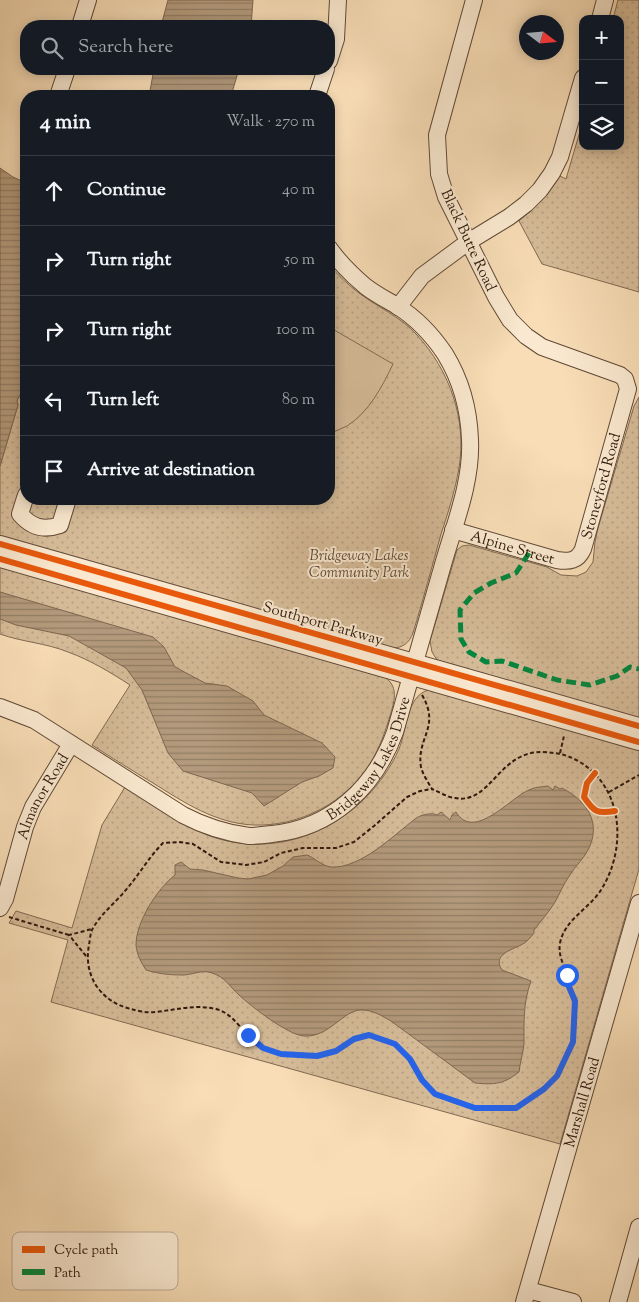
<!DOCTYPE html>
<meta charset="utf-8">
<style>
body{margin:0;font-family:"Sorts Mill Goudy",serif;background:#242831;color:#f1f3f6}
.controls{position:absolute;right:15px;top:15px;display:grid;overflow:hidden;border-radius:10px;box-shadow:0 2px 12px #0003}
.controls button{width:45px;height:45px;display:grid;place-items:center;padding:0;border:0;border-bottom:1px solid #363941;background:#171b24;color:#f1f3f6;font:25px sans-serif}
.compass{position:absolute;left:519px;top:15px;width:45px;height:45px;border-radius:50%;background:#171b24;box-shadow:0 2px 12px #0003;rotate:106deg}
.stop{position:absolute;width:15px;height:15px;margin:-11px;border:4px solid #2563eb;border-radius:50%;background:#fff}
.stop.end{background:#2563eb;border-color:#fff;box-shadow:0 1px 5px #0008}
.list{margin:0;padding:0;list-style:none}
h2{display:flex;justify-content:space-between;align-items:center;height:65px;margin:0;padding:0 20px;font-size:21px}
h2 small{font-size:16px;font-weight:400;color:#9ea1a6}
.list li{display:grid;grid-template-columns:32px 1fr auto;gap:15px;align-items:center;box-sizing:border-box;height:70px;padding:0 20px;border-top:1px solid #363941}
.list b{display:block;font-size:19px;white-space:nowrap}
.list em{font-size:16px;font-style:normal;color:#9ea1a6}
.icon{flex:none;width:28px;height:28px;fill:none;stroke:currentColor;stroke-width:2;stroke-linecap:round;stroke-linejoin:round}
.map{position:relative;flex:none;width:639px;height:1302px;overflow:hidden}
.search{position:absolute;background:#171b24;box-shadow:0 2px 12px #0003;left:20px;top:20px;width:315px;height:55px;display:flex;align-items:center;gap:12px;box-sizing:border-box;padding:0 18px;border-radius:20px;color:#9ea1a6;font-size:19px}
.panel{position:absolute;background:#171b24;box-shadow:0 2px 12px #0003;left:20px;top:90px;width:315px;height:415px;border-radius:20px}
.map>svg:first-child{display:block}
.green{fill:url(#green-dots);stroke:#826a52}
.pitch{fill:#d6bc99;stroke:#826a52}
.water{fill:url(#water-rules);stroke:#7e664f}
.lines{fill:none;stroke-linecap:round;stroke-linejoin:round}
.minor-casing{stroke:#604936;stroke-width:18}
.path{stroke:#2e180b;stroke-width:2;stroke-dasharray:4 2.5;stroke-linecap:butt}
.minor{stroke:#fae9d0;stroke-width:16}
.quiet{stroke:#00873e;stroke-width:5;stroke-dasharray:10 5;stroke-linecap:butt}
.cycleway-casing{stroke:#fae9d0;stroke-width:9}
.cycleway{stroke:#e8590c;stroke-width:6}
.route{stroke:#2563eb;stroke-width:6}
.labels{text-anchor:middle;stroke-width:4;stroke-linejoin:round;paint-order:stroke}
.street-label{font-size:15px;fill:#2e180b;stroke:#fae9d0}
.park-label{font-size:15px;font-style:italic;fill:#604936;stroke:#fae9d0}
.key{fill:#fae9d0;stroke:#bdaa95;stroke-width:1}
.key-label{font-size:14px;fill:#2e180b}
</style>
<div class="map">
<svg width="639" height="1302" viewBox="0 0 639 1302">
<defs>
<pattern id="green-dots" width="8" height="8" patternUnits="userSpaceOnUse" patternTransform="scale(1.25)"><rect width="8" height="8" fill="#d6bc99"/><path d="M2 2h.1M6 6h.1" fill="none" stroke="#b8a182" stroke-width="1.8" stroke-linecap="round"/></pattern>
<pattern id="water-rules" width="6" height="5" patternUnits="userSpaceOnUse" patternTransform="scale(1.25)"><rect width="6" height="5" fill="#b39a7c"/><path d="M0 2.5h6" fill="none" stroke="#927d64"/></pattern>
</defs>
<rect width="100%" height="100%" fill="#f8ddb6"/>
<filter id="stains"><feTurbulence type="fractalNoise" baseFrequency=".004" numOctaves="4"/><feColorMatrix values="0 0 0 0 .2 0 0 0 0 .09 0 0 0 0 .02 0 0 0 .5 -.17"/></filter>
<radialGradient id="worn" r=".72"><stop offset=".6" stop-color="#630" stop-opacity="0"/><stop offset="1" stop-color="#630" stop-opacity=".3"/></radialGradient>
<path class="green" d="M 618,0 L 639,0 L 639,292 L 542,264 L 519,221 L 543,199 L 560,176 L 566,179 L 583,121 L 583,146 L 620,146 L 620,19 L 613,19 Z
M 329,265 C 338,275 348,285 359,293 C 379,308 401,317 417,335 C 450,371 467,420 459,468 C 455,491 448,513 441,534 C 432,567 423,600 413,633 C 409,643 403,648 392,648 L 0,537 L 0,466 L 18,405 L 17,400 L 21,395 L 26,379 L 26,499 L 329,499 Z
M 639,397 L 639,719 L 437,660 L 432,652 L 430,641 L 457,550 L 462,546 L 469,545 L 547,567 L 561,575 L 577,576 L 586,572 L 593,562 L 595,542 L 598,528 L 634,406 Z
M 0,566 L 386,678 C 399,688 394,702 390,716 C 385,732 380,747 371,762 C 347,802 300,827 253,825 C 215,823 185,803 153,783 C 133,771 112,758 92,745 L 130,685 C 110,672 90,660 68,652 C 46,643 22,642 0,634 Z
M 428,690 L 433,691 L 639,749 L 639,869 L 560,1144 L 51,1002 L 68,940 L 9,923 L 16,911 L 72,928 L 102,825 L 125,787 C 151,804 178,823 207,835 C 284,864 367,821 399,749 C 407,730 406,697 428,690 Z"/>
<path class="pitch" d="M 329,327 L 393,364 C 382,387 369,412 347,426 C 341,429 335,431 329,434 Z"/>
<path class="water" d="M 168,0 L 253,0 L 251,26 L 161,26 Z
M 154,69 L 239,69 L 231,96 L 149,96 Z
M 0,168 L 13,177 L 26,183 L 26,338 L 24,340 L 26,343 C 26,364 29,382 17,400 L 18,405 L 0,466 Z
M 0,592 L 153,637 L 164,647 L 175,667 L 205,683 L 227,686 L 253,701 L 264,715 L 322,743 L 335,757 L 333,768 L 319,776 L 302,782 L 264,806 L 252,793 L 183,771 L 168,753 L 142,690 L 126,668 L 69,636 L 16,625 L 0,619 Z
M 548,786 L 553,790 L 555,786 L 560,789 L 562,788 C 587,801 602,823 588,850 C 583,860 575,866 570,875 C 564,883 560,893 555,902 C 549,912 541,921 534,930 L 534,933 C 530,938 527,942 521,945 C 511,950 492,955 502,970 L 531,981 C 523,1004 524,1020 524,1044 C 523,1053 520,1063 519,1072 C 504,1084 495,1085 475,1083 L 391,1021 C 382,1016 373,1010 362,1010 C 344,1009 329,1038 304,1036 C 288,1035 252,1007 239,995 C 232,989 226,979 217,975 C 203,968 197,974 184,975 C 170,975 159,974 146,970 C 141,962 137,955 136,945 C 136,922 157,889 175,875 L 175,865 L 181,862 L 190,869 L 203,870 L 238,878 L 248,879 L 267,875 L 283,866 L 293,857 L 307,855 C 315,858 322,866 331,867 C 360,869 394,835 415,819 C 420,815 431,812 437,815 L 441,812 L 450,820 L 452,815 L 456,812 C 474,842 511,797 529,790 C 534,787 542,787 548,786 Z"/>
<g class="lines">
<g class="minor-casing">
<g id="minor">
<path d="M 600,19 L 605,0"/>
<path d="M 80,26 L 88,0"/>
<path d="M 329,61 L 336,39 L 338,0"/>
<path d="M 58,96 L 67,69"/>
<path d="M 317,96 L 326,69"/>
<path d="M 398,307 L 422,276 L 468,242 L 509,217 L 526,204 L 540,190 L 552,173 L 560,157 L 583,78"/>
<path d="M 26,495 L 20,514 C 31,527 43,531 60,525 L 68,499"/>
<path id="s1" d="M 453,530 L 557,560 C 569,562 578,561 583,549 L 628,389 L 625,379 L 620,375 L 542,347 L 526,336 L 510,320 L 496,297 L 446,197 L 439,174 L 437,135 L 474,0"/>
<path d="M 0,544 L 639,726"/>
<path d="M 0,559 L 639,742"/>
<path id="s2" d="M 0,707 L 34,720 L 183,815 C 204,826 226,833 249,836 C 256,836 264,835 272,834 C 332,828 375,787 395,732 C 411,675 428,618 444,561 C 455,523 472,481 470,440 C 469,410 461,380 445,354 C 433,336 416,318 397,306 C 387,300 375,294 365,286 C 352,275 339,262 329,248"/>
<path id="s3" d="M 0,908 L 5,899 L 25,827 L 33,807 L 71,744"/>
<path d="M 528,1290 L 573,1302"/>
<path id="s4" d="M 524,1302 L 639,903"/>
<path d="M 618,1302 L 639,1227"/>
</g>
</g>
<path class="path" d="M 422,695 C 441,727 416,738 421,767 C 423,775 428,782 432,789 C 439,792 447,797 455,798 C 491,805 498,751 543,752 C 556,753 566,754 578,761 C 624,787 627,849 601,890 C 588,910 565,919 560,943 C 558,955 563,962 566,973 C 567,976 567,981 568,984 C 570,990 574,996 575,1002 C 580,1033 567,1070 542,1090 C 535,1096 525,1104 517,1107 C 512,1109 504,1107 499,1107 C 491,1107 482,1109 474,1108 C 464,1106 442,1099 434,1093 C 410,1074 410,1042 373,1036 C 358,1033 347,1046 334,1051 C 322,1056 311,1056 298,1056 C 287,1055 272,1054 262,1048 C 245,1038 236,1014 216,1009 C 194,1004 176,1010 155,1012 C 147,1013 138,1011 131,1009 C 101,1002 83,976 89,945 C 90,940 90,933 93,928 C 101,914 115,903 125,891 C 139,875 149,857 163,843 L 179,842 L 193,844 L 221,862 L 246,865 L 264,862 L 281,853 L 303,848 L 336,848 L 354,842 L 374,826 L 407,797 L 420,791 L 432,789
M 560,753 L 564,736
M 609,792 L 639,775
M 9,917 L 69,935
M 86,956 L 69,935 L 92,929"/>
<use href="#minor" class="minor"/>
<path class="quiet" d="M 529,553 L 516,573 L 491,583 L 474,593 L 460,610 L 461,639 L 469,652 L 486,662 L 502,661 L 557,680 L 590,685 L 617,676 L 630,667 L 639,669"/>
<g class="cycleway-casing">
<path id="cycleway" d="M 0,544 L 639,726
M 0,559 L 639,742
M 595,773 L 587,783 L 584,797 C 594,812 597,814 615,811"/>
</g>
<use href="#cycleway" class="cycleway"/>
</g>
<g class="lines">
<path class="route" d="M 248,1035 L 263,1048 L 281,1054 L 317,1056 L 336,1051 L 354,1039 L 369,1035 L 395,1044 L 410,1059 L 422,1080 L 435,1094 L 475,1108 L 516,1108 L 544,1089 L 557,1076 L 573,1042 L 575,1001 L 567,982 L 567,975"/>
</g>
<g class="labels">
<g class="street-label">
<text transform="translate(469 240) rotate(65)" y="5">Black Butte Road</text>
<text dy="5" stroke="none"><textPath href="#s1" startOffset="205">Stoneyford Road</textPath></text>
<text dy="5" stroke="none"><textPath href="#s1" startOffset="62">Alpine Street</textPath></text>
<text transform="translate(323 623) rotate(16)" y="5">Southport Parkway</text>
<text dy="5" stroke="none"><textPath href="#s2" startOffset="438">Bridgeway Lakes Drive</textPath></text>
<text dy="5" stroke="none"><textPath href="#s3" startOffset="120">Almanor Road</textPath></text>
<text dy="5" stroke="none"><textPath href="#s4" startOffset="208">Marshall Road</textPath></text>
</g>
<g class="park-label">
<text x="359" y="560">Bridgeway Lakes<tspan x="359" dy="17">Community Park</tspan></text>
</g>
</g>
<rect x="12" y="1232" width="166" height="58" rx="8" class="key"/>
<rect x="22" y="1246" width="23" height="7" fill="#e8590c"/>
<rect x="22" y="1269" width="23" height="6" fill="#00873e"/>
<g class="key-label">
<text x="54" y="1254">Cycle path</text>
<text x="54" y="1277">Path</text>
</g>
<rect width="100%" height="100%" filter="url(#stains)"/>
<rect width="100%" height="100%" fill="url(#worn)"/>
</svg>
<div class="controls">
<button>+</button>
<button>−</button>
<button><svg class="icon" aria-label="layers" viewBox="0 0 24 24"><path d="M12 4l9 5-9 5-9-5zM3 14l9 5 9-5"/></svg></button>
</div>
<svg class="compass" viewBox="-18 -18 36 36"><path d="M0-13l5 13h-10z" fill="#e53935"/><path d="M0 13l5-13h-10z" fill="#9ea1a6"/></svg>
<div class="stop" style="left:567px;top:975px"></div>
<div class="stop end" style="left:248px;top:1035px"></div>
<div class="search"><svg class="icon" aria-label="search" viewBox="0 0 24 24"><circle cx="10" cy="10" r="6"/><path d="M15 15l6 6"/></svg>Search here</div>
<section class="panel">
<h2>4 min<small>Walk · 270 m</small></h2>
<ul class="list">
<li><svg class="icon" aria-label="ahead" viewBox="0 0 24 24"><path d="M12 20V5M6 11l6-6 6 6"/></svg><div><b>Continue</b></div><em>40 m</em></li>
<li><svg class="icon" aria-label="right" viewBox="0 0 24 24"><path d="M7 20v-9h11M14 6l5 5-5 5"/></svg><div><b>Turn right</b></div><em>50 m</em></li>
<li><svg class="icon" aria-label="right" viewBox="0 0 24 24"><path d="M7 20v-9h11M14 6l5 5-5 5"/></svg><div><b>Turn right</b></div><em>100 m</em></li>
<li><svg class="icon" aria-label="left" viewBox="0 0 24 24"><path d="M17 20v-9H6M10 6l-5 5 5 5"/></svg><div><b>Turn left</b></div><em>80 m</em></li>
<li><svg class="icon" aria-label="arrive" viewBox="0 0 24 24"><path d="M6 21V4h12l-3 4 3 4H6"/></svg><div><b>Arrive at destination</b></div></li>
</ul>
</section>
</div>
